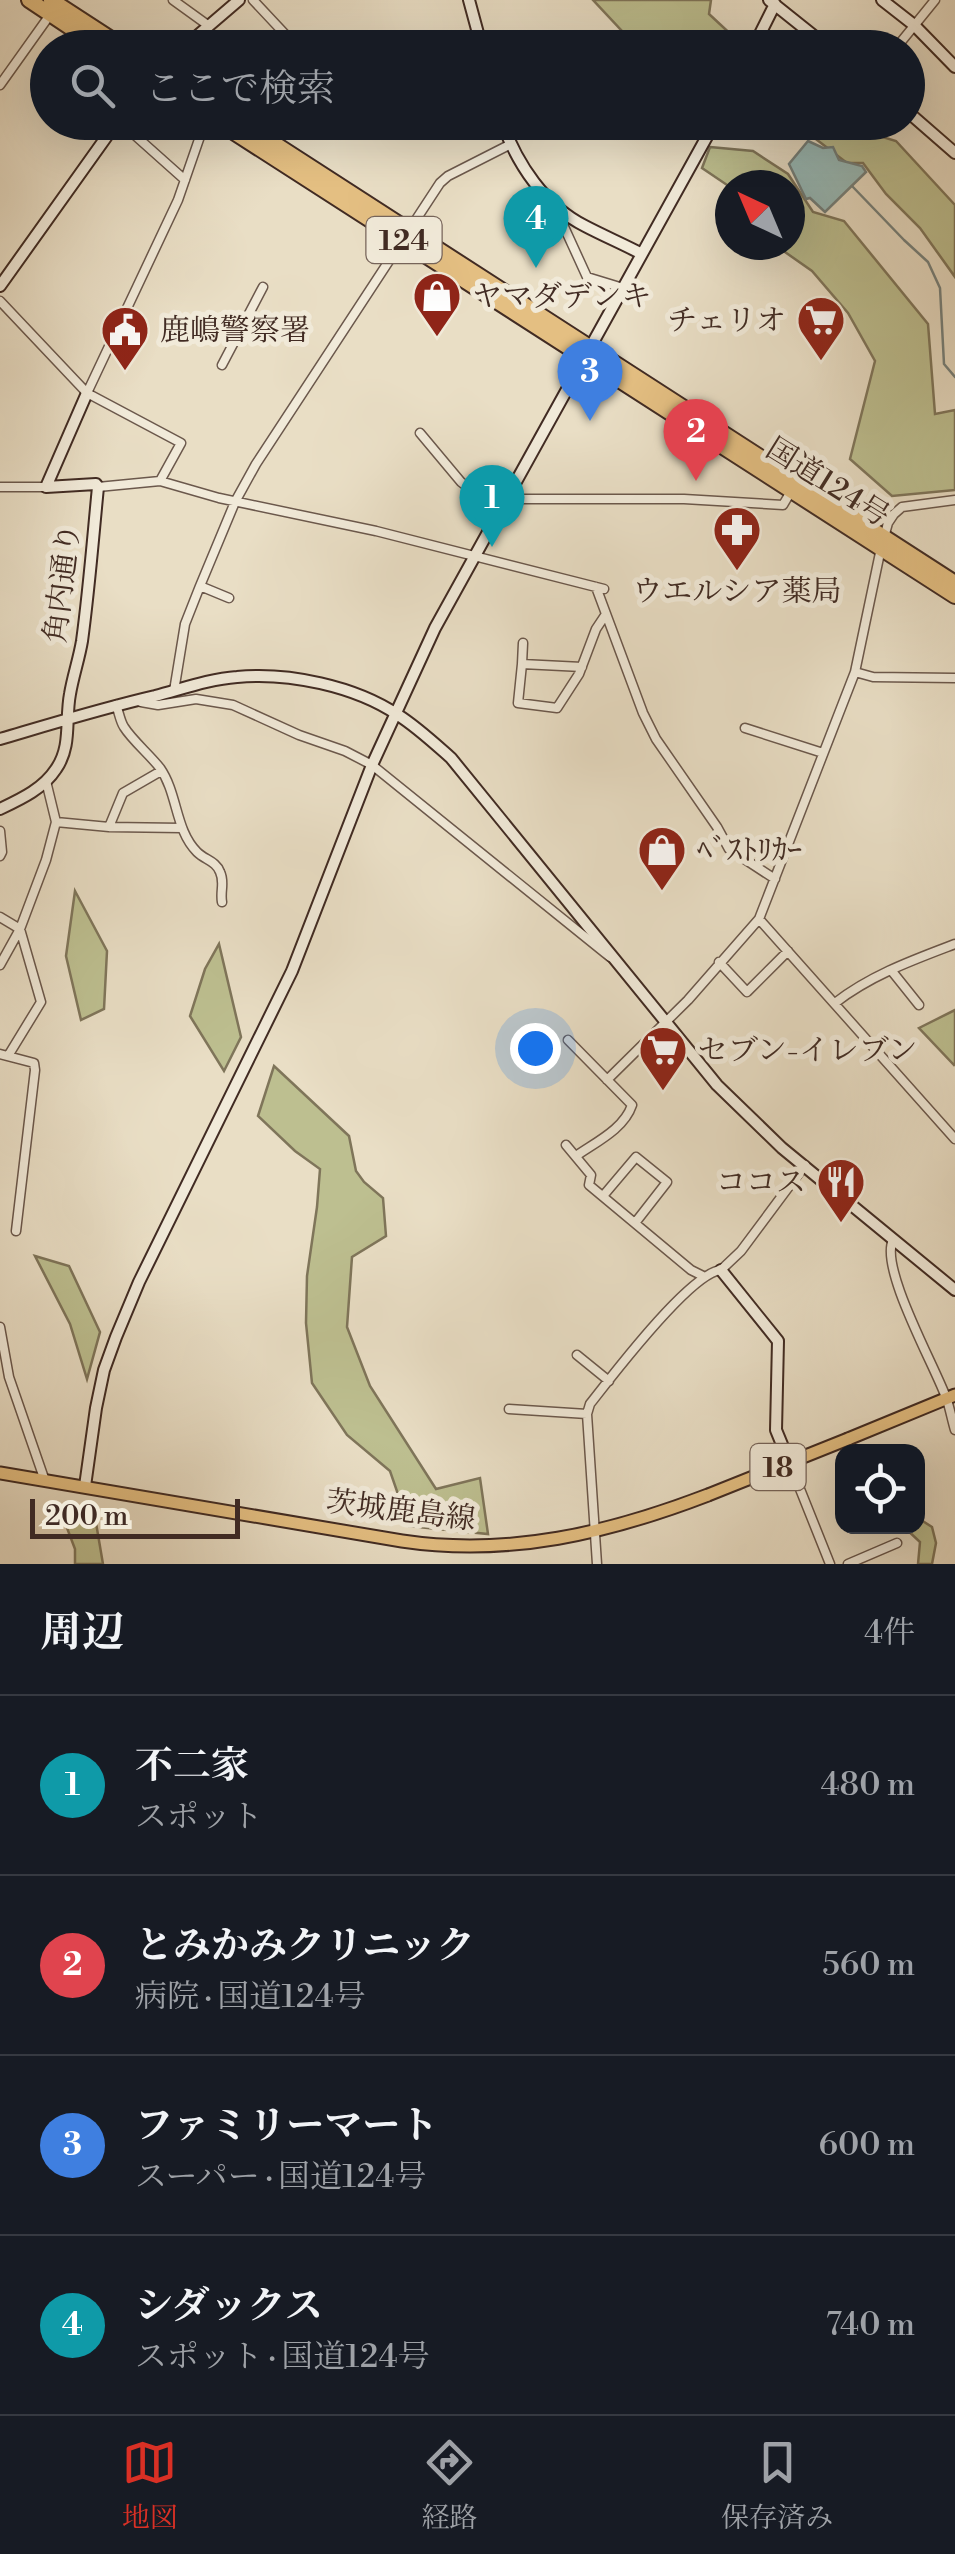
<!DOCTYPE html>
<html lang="ja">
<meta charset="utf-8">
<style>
body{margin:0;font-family:"Libre Bodoni","Noto Serif JP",serif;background:#242831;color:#f1f3f6}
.controls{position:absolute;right:30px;bottom:30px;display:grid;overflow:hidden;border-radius:20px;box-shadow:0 10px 40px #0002}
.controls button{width:90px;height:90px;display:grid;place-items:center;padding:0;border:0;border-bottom:2px solid #363941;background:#171b24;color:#f1f3f6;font:50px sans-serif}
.compass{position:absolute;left:715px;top:170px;width:90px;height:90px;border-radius:50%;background:#171b24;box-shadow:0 10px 40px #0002;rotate:316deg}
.scale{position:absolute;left:30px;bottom:25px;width:210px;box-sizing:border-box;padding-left:10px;border:5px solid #412b23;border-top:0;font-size:28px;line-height:35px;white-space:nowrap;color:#412b23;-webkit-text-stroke:8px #f1ead9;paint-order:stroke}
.you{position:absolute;left:535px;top:1048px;width:35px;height:35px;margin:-25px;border:8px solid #fff;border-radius:50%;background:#1a73e8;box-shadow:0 0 0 15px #1a73e833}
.badge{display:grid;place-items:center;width:65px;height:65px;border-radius:50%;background:#d93025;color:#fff;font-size:32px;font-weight:700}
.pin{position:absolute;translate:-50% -82px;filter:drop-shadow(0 2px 5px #0008)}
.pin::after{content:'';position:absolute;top:52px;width:35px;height:30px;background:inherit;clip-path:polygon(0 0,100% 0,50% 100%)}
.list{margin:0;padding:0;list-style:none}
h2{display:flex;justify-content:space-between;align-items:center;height:130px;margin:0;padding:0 40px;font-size:42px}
h2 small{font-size:32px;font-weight:400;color:#9ea1a6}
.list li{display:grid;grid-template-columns:65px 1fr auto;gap:30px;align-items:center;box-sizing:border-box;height:180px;padding:0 40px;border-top:2px solid #363941}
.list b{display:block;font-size:38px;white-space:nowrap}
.list p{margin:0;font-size:32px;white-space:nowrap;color:#9ea1a6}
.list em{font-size:32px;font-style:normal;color:#9ea1a6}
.icon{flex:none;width:55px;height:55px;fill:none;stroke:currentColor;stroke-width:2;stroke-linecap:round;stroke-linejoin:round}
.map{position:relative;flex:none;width:955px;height:1564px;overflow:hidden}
.search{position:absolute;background:#171b24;box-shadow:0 10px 40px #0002;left:30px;right:30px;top:30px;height:110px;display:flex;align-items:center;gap:25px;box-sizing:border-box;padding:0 35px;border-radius:55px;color:#9ea1a6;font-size:38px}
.sheet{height:850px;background:#171b24}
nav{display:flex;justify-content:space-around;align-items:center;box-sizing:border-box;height:140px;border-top:2px solid #363941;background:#171b24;font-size:28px;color:#9ea1a6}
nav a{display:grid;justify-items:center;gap:5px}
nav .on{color:#d93025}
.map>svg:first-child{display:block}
.green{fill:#bdbf90;stroke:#7f755a;stroke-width:2.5}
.water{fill:#98bbb9;stroke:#75817d;stroke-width:2.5}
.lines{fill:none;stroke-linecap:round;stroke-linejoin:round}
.stream{stroke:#75817d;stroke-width:2.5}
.street-casing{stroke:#6b584c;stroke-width:11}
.secondary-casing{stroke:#412b23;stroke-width:14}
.primary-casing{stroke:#412b23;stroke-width:15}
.highway-casing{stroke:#412b23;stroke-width:18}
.street{stroke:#f1ead9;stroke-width:8}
.secondary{stroke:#f1ead9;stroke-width:10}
.primary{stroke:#e4bf82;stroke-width:11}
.highway{stroke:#e4bf82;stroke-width:14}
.primary-bridge-casing{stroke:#412b23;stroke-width:15;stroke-linecap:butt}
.primary-bridge{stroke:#e4bf82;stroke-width:11}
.labels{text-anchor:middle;stroke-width:10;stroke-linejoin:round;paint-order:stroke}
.shield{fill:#f1ead9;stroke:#76645a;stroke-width:2.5}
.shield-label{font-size:28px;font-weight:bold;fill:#412b23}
.poi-label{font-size:30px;fill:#412b23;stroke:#f1ead9;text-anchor:start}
.street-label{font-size:30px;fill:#412b23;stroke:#f1ead9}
</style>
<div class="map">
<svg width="955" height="1564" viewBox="0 0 955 1564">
<rect width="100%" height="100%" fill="#e9dec5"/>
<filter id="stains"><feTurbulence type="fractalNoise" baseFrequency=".002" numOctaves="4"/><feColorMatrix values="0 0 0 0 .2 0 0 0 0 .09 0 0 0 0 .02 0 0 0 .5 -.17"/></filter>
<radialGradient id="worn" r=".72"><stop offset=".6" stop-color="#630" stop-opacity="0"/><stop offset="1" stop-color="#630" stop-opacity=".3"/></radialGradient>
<path class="green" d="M 593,0 L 711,0 L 709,14 L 737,40 L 733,47 L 637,47 Z
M 795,123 L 844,123 L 853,128 L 896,141 L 955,205 L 955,277 L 920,228 L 886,194 L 863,163 L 847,163 Z
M 710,147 L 753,151 L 788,174 L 813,212 L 844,221 L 928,324 L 935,414 L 955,410 L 955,490 L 892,496 L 850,459 L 875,361 L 848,313 L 812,271 L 775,245 L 790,245 L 790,185 L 730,185 L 730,187 L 702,168 Z
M 75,891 L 107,951 L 104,1009 L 81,1020 L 66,956 Z
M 219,944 L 241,1037 L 224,1071 L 190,1016 L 205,969 Z
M 955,1010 L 955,1064 L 954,1065 L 919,1028 Z
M 274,1066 L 349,1136 L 356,1171 L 364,1182 L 383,1198 L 386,1236 L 352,1257 L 347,1327 L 370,1386 L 436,1489 L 480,1478 L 488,1534 L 409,1526 L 390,1471 L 347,1435 L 312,1383 L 306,1323 L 307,1276 L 317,1207 L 320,1169 L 295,1151 L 258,1116 Z
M 35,1256 L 69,1266 L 100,1332 L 87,1379 L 70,1324 Z
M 95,1517 L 103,1564 L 75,1564 L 75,1549 L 64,1520 Z
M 918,1518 L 932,1527 L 936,1543 L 932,1564 L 918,1564 L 920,1542 L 904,1527 L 918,1526 Z"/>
<path class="water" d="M 808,141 L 823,148 L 833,147 L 839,160 L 862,166 L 866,172 L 825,212 L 810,198 L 806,199 L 789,164 Z"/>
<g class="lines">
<path class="stream" d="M 852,186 L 904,240 L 928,262 L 940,288 L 944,364 L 955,377"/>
<g class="street-casing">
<path id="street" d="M 173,0 L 209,26
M 253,0 L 298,48
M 896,48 L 935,0
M 0,85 L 52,12
M 120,122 L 185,180
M 558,207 L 560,218 L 587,277 L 623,288
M 0,301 L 87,393 L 181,443 L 160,481
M 222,365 L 263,287
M 87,393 L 178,200 L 205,122
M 420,433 L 461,482 L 500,512
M 0,487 L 46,487
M 98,487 L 160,481 L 219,498 L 376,531 L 604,589
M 507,499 L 684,499 L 783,505 L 793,488
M 596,587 L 643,713 L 656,739 L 717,827 L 729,849 L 775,879
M 229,598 L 200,586 L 235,502 L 256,464 L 440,183 L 448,176 L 511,144
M 523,643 L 522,664 L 582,667
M 522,664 L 518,703 L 557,708 L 579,674 L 596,629 L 606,614
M 855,672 L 873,677 L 955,678
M 174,691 L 185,624 L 200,586
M 141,702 L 158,705 L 196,699 L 233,705 L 299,735 L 345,751 L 372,765 L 610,957
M 116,705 C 119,712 120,721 124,727 C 132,740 150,755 160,768 C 178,794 175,830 197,852 C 205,860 216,861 220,872 C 225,882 220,891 222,902
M 745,728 L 823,753
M 56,822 L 109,827 L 182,828
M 109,827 L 123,793 L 161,771
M 0,831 L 2,852 L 0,856
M 0,917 L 20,929 L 41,1002 L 8,1056
M 759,919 L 955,1139
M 719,962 L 747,992 L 788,951
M 0,965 L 20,929 L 46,860 L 56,822 L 46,781
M 891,970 L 919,1005
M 835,1003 C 871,975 913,960 955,944
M 568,1040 L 632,1105 C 624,1129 596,1142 576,1156
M 0,1054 L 34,1063 L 35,1070 L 16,1231
M 607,1080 L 688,1000 L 759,919 L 855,672 L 881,548 L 888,523 L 894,514 L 902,507 L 955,500
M 566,1145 L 591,1175 L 589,1185 L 691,1270 L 703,1276
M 603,1196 L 636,1157 L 667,1182 L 635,1223
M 893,1240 C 879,1268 936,1368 947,1400 C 950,1409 952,1420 955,1430
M 0,1327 L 9,1377 L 45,1481
M 577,1355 L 609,1381
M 509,1409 L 587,1414
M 790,1464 L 830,1564
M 597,1564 L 587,1414 L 590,1404 C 612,1376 690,1273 721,1270 L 741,1251 L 805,1165
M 848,1564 L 897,1543"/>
</g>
<g class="secondary-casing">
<path id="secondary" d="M 469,0 L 482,48
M 769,0 L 829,48
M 882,0 L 914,25 L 955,67
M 183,48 L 239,0
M 753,48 L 775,4
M 908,112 L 955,153
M 502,122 C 517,164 545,206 585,226 C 604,236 623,244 642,254
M 0,286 L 117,122
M 0,739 C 51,724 103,708 155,696 C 182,689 209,679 237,677 C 288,672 355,686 398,715 C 417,727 434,743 451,758 L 717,1085 L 782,1148 L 955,1290
M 0,809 C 21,799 43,789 56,769 C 72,746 65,720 70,694 C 73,676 79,659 82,641 C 89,590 93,538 98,487 L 96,484 L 46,487 L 87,393
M 721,1270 L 778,1341 L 776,1430 L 790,1464
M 85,1486 L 96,1408 L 104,1370 L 116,1337 L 139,1282 L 292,971 L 372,765 L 435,628 L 715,122"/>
</g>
<g class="primary-casing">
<path id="primary" d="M 848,1439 L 955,1395
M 0,1473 L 402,1541 C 509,1557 609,1533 708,1495"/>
</g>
<g class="highway-casing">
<path id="highway" d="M 29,0 L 101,48
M 51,0 L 125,48
M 218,122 L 955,596
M 241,122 L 955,583"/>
</g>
<use href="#street" class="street"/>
<use href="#secondary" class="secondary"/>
<use href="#primary" class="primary"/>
<use href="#highway" class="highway"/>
<g class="primary-bridge-casing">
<path id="primary-bridge" d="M 708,1495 L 848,1439"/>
</g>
<use href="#primary-bridge" class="primary-bridge"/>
</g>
<defs>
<g id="shop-pin" transform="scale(2.5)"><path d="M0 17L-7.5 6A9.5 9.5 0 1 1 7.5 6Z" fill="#8f2418" stroke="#f1ead9"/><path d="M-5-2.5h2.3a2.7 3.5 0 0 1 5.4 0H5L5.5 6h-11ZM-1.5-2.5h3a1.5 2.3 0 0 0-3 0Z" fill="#fff"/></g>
<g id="supermarket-pin" transform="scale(2.5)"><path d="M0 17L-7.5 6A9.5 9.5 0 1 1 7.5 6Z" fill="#8f2418" stroke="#f1ead9"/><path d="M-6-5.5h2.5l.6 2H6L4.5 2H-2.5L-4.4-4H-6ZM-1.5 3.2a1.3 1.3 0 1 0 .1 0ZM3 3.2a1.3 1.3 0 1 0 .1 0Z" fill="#fff"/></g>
<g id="civic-pin" transform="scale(2.5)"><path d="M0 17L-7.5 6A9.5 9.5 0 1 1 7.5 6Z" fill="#8f2418" stroke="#f1ead9"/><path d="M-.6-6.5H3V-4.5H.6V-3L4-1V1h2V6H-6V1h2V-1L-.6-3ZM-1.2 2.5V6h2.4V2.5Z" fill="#fff"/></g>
<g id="pharmacy-pin" transform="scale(2.5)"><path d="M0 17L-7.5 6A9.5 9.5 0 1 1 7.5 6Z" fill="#8f2418" stroke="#f1ead9"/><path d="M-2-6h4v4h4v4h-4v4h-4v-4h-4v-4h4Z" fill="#fff"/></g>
<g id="restaurant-pin" transform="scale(2.5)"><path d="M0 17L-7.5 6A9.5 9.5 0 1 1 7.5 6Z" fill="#8f2418" stroke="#f1ead9"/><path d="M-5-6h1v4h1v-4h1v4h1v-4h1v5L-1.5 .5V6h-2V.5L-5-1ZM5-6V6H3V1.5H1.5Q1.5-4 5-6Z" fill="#fff"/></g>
</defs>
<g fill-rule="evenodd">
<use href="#shop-pin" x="437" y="296"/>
<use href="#supermarket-pin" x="821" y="320"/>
<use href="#civic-pin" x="125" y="330"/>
<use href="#pharmacy-pin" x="737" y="530"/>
<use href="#shop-pin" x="662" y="850"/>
<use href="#supermarket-pin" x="663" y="1050"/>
<use href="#restaurant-pin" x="841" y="1182"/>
</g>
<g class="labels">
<g class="shield">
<rect x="366.5" y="217" width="75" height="46" rx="8"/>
<rect x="750.5" y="1444" width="55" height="46" rx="8"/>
</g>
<g class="shield-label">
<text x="404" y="250">124</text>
<text x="778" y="1477">18</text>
</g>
<g class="poi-label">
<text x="472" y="306">ヤマダデンキ</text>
<text x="786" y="330" text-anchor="end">チェリオ</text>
<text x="160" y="340">鹿嶋警察署</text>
<text x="737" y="601" text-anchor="middle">ウエルシア薬局</text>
<text x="697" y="860">ﾍﾞｽﾄﾘｶｰ</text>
<text x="698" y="1060">セブン-イレブン</text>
<text x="806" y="1192" text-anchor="end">ココス</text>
</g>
<g class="street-label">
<text transform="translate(828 482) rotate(32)" y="10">国道124号</text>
<text transform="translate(62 583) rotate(-83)" y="10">角内通り</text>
<text transform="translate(401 1510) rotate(7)" y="10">茨城鹿島線</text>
</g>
</g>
<rect width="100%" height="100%" filter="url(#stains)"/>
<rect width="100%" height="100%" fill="url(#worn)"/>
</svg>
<div class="controls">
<button><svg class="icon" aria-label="locate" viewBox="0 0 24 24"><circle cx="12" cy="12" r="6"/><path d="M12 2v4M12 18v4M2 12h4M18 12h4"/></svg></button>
</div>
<svg class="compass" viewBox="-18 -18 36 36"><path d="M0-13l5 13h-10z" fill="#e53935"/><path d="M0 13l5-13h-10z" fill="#9ea1a6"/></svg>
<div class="scale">200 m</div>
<div class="you"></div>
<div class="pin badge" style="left:492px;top:547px;background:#0f9aa8">1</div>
<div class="pin badge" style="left:696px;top:481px;background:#e0444e">2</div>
<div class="pin badge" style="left:590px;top:421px;background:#3f7fe0">3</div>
<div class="pin badge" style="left:536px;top:268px;background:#0f9aa8">4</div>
<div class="search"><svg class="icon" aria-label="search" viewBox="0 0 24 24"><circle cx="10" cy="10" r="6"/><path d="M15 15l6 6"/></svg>ここで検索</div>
</div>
<section class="sheet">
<h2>周辺<small>4件</small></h2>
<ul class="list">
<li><span class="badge" style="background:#0f9aa8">1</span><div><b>不二家</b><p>スポット</p></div><em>480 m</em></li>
<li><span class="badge" style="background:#e0444e">2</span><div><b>とみかみクリニック</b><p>病院 · 国道124号</p></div><em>560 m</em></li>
<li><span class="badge" style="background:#3f7fe0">3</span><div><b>ファミリーマート</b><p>スーパー · 国道124号</p></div><em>600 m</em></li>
<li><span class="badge" style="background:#0f9aa8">4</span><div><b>シダックス</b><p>スポット · 国道124号</p></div><em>740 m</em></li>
</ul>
</section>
<nav>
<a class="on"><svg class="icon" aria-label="map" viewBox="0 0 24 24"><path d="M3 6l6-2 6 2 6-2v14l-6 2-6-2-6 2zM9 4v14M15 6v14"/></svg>地図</a>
<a><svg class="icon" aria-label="directions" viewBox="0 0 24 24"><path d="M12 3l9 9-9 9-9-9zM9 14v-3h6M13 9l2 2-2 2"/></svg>経路</a>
<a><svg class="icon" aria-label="saved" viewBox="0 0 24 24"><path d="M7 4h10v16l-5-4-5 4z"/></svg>保存済み</a>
</nav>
